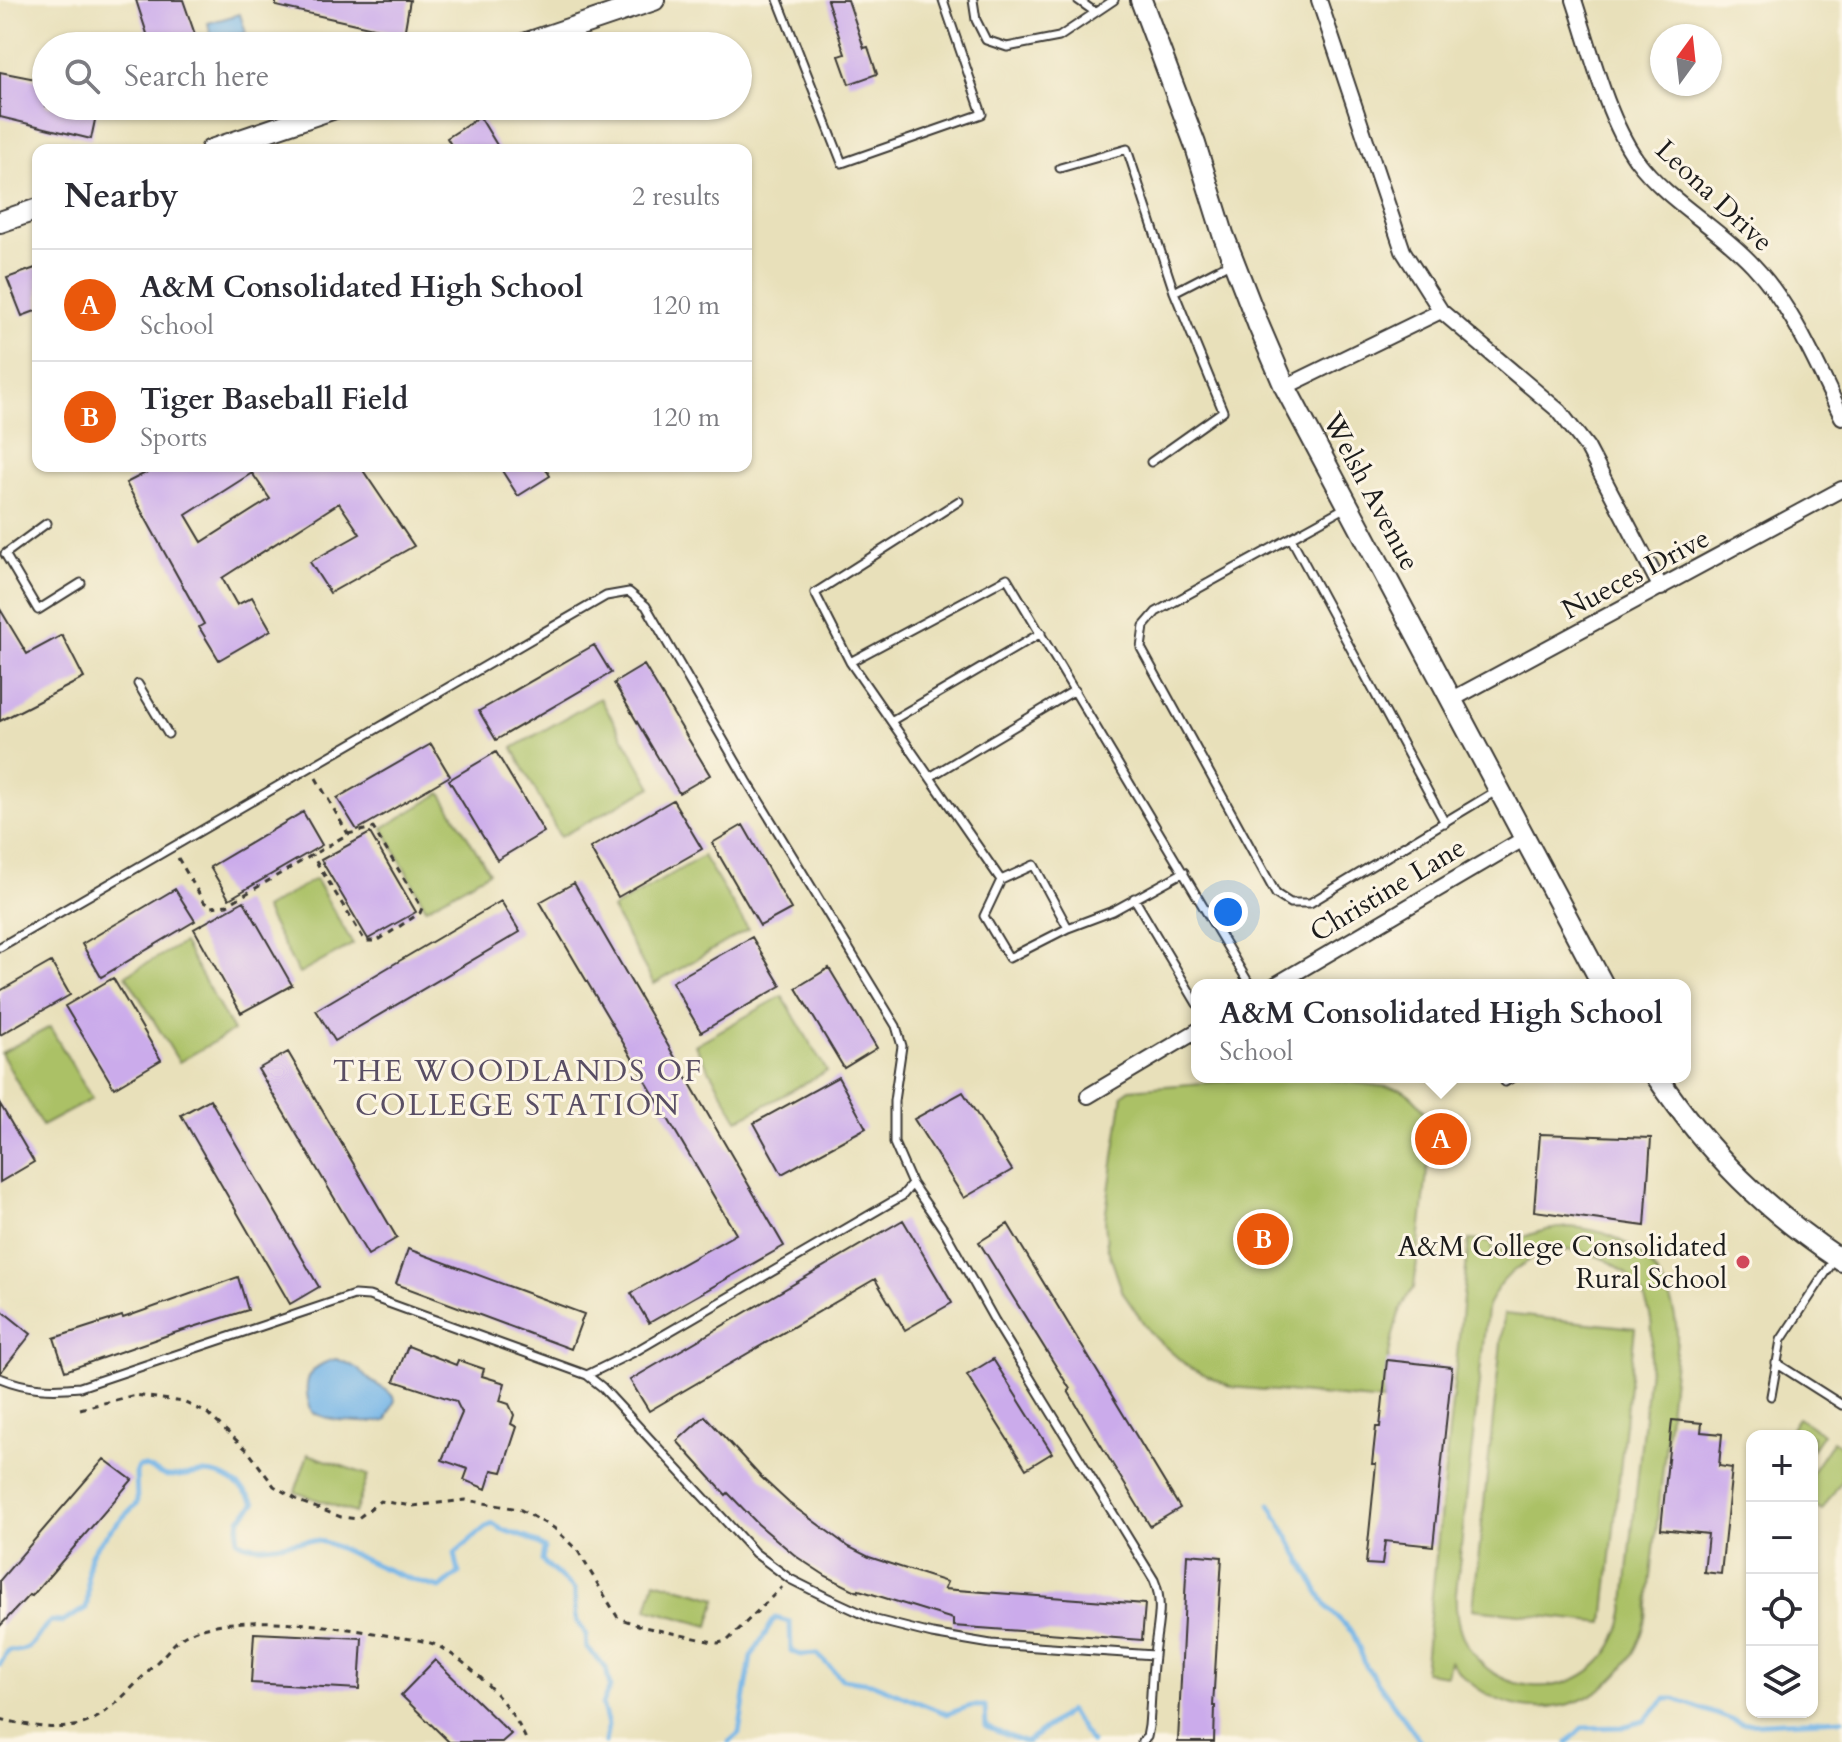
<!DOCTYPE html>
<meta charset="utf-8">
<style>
body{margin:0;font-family:Cardo,serif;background:#f2f2f3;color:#2b2b33}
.controls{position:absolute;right:24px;bottom:24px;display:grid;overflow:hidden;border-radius:16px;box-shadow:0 2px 6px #0004}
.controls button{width:72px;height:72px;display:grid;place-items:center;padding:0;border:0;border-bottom:2px solid #e1e1e2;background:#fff;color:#2b2b33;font:40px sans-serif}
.compass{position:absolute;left:1650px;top:24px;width:72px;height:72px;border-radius:50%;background:#fff;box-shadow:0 2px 6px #0004;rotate:15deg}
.you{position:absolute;left:1228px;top:912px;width:28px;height:28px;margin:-20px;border:6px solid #fff;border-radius:50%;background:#1a73e8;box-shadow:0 0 0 12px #1a73e833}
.badge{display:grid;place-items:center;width:52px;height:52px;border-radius:50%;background:#ea580c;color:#fff;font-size:26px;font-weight:700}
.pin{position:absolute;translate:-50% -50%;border:4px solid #fff;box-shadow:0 2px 8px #0006}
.popup{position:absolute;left:1191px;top:979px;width:500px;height:104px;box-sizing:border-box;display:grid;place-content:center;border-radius:16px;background:#fff;filter:drop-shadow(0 2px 6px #0005);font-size:26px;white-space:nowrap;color:#7c7c81}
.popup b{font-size:30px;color:#2b2b33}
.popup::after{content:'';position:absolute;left:50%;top:100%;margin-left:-16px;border:16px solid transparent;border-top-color:#fff}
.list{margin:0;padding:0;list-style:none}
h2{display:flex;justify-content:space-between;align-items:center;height:104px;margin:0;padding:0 32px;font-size:34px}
h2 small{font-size:26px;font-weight:400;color:#7c7c81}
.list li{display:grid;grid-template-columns:52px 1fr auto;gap:24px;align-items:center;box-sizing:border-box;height:112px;padding:0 32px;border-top:2px solid #e1e1e2}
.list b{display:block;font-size:30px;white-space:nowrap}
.list p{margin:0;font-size:26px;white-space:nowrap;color:#7c7c81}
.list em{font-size:26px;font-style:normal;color:#7c7c81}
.icon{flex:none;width:44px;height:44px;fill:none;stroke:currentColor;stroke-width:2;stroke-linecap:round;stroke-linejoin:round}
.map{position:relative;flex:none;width:1842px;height:1742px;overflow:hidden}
.search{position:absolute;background:#fff;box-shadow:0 2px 6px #0004;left:32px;top:32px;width:720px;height:88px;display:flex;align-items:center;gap:20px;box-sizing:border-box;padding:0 28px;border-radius:44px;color:#7c7c81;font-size:30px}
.panel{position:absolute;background:#fff;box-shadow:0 2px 6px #0004;left:32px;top:144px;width:720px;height:328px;border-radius:16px}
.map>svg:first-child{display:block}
.green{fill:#abc166;stroke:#646e41;stroke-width:2;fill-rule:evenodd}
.water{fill:#72b4e7;stroke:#476882;stroke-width:2}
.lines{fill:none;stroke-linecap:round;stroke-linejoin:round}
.stream{stroke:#72b4e7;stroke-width:5}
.building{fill:#cbabeb;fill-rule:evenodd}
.service-casing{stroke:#3b3934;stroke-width:11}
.minor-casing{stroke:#3b3934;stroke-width:18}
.secondary-casing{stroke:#3b3934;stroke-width:24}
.path{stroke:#3b3934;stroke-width:3;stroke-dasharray:6 6;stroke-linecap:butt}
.service{stroke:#fff;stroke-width:7}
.minor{stroke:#fff;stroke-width:14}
.secondary{stroke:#fff;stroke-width:20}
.poi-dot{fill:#d1495b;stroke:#fcf5e5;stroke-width:3}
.labels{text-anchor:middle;stroke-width:6;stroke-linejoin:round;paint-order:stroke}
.street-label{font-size:28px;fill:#1c1c1c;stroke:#fcf5e5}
.poi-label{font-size:28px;fill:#1c1c1c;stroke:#fcf5e5;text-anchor:end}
.neighbourhood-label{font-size:30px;letter-spacing:2px;fill:#594e64;stroke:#fcf5e5}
</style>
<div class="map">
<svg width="1842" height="1742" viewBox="0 0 1842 1742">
<rect width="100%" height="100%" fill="#fcf5e5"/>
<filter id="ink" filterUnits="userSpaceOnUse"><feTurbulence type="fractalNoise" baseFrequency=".0125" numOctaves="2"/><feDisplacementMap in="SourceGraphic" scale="16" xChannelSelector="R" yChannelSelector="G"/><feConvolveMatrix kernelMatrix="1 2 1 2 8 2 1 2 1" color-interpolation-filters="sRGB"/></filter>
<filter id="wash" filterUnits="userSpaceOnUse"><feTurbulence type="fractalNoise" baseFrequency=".006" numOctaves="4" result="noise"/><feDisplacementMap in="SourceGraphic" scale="32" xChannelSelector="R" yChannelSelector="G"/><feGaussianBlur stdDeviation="1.8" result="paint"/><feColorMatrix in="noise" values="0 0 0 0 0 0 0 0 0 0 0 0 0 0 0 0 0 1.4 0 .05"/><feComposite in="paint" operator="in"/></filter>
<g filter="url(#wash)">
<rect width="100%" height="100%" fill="#e8e0ba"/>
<path class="green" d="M 600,698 L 652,787 L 560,837 L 513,748 Z
M 441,793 L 489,872 L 426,908 L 383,828 Z
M 703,856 L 748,929 L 654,984 L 612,909 Z
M 315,879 L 353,944 L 299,974 L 264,909 Z
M 183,943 L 233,1031 L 179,1062 L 126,975 Z
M 782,996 L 827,1071 L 738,1120 L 695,1045 Z
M 50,1027 L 92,1099 L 42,1126 L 1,1053 Z
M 1274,1077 L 1311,1077 L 1401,1089 C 1414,1096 1429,1113 1432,1129 L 1414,1288 C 1393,1307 1386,1372 1383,1401 L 1232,1387 L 1188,1367 L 1151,1334 L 1123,1293 L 1107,1246 L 1105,1219 L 1123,1094 L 1130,1089 Z
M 1569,1227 C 1583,1228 1598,1230 1611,1236 C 1652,1252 1678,1298 1677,1341 L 1647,1613 C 1630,1714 1510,1742 1450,1661 L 1447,1675 L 1424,1672 L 1469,1240 L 1493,1242 L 1492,1258 C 1514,1238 1538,1229 1569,1227 ZM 1558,1250 C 1610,1248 1654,1284 1652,1338 L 1624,1612 C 1604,1722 1450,1705 1456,1593 L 1487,1309 C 1499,1276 1525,1258 1558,1250 Z
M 1504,1314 L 1635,1328 L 1604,1623 L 1473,1609 Z
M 1798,1418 L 1823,1434 L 1812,1450 L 1812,1436 L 1785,1436 Z
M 1833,1441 L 1842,1447 L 1842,1480 L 1822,1510 L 1812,1504 L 1812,1472 Z
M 308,1454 L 368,1475 L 355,1513 L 295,1492 Z
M 655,1581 L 717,1598 L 709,1626 L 647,1609 Z"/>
<path class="water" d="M 240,14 L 246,33 L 212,41 L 208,23 Z
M 336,1359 C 352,1364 359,1369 370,1380 C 379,1388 389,1388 395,1400 L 386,1421 C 367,1424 329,1422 312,1412 C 301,1385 306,1366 336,1359 Z"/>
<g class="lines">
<path class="stream" d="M 1270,1504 L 1327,1607 L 1353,1633 L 1366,1666 L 1421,1742
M 0,1664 L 8,1651 C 13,1650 17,1652 22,1650 C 36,1647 40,1628 51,1621 L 63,1622 L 86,1608 C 91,1591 84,1572 90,1557 C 95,1543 126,1515 137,1503 L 136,1472 L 139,1467 C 150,1465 157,1475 168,1476 C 179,1477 190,1474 201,1473 C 224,1472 242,1486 255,1503 L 240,1519 L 237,1540 C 263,1556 295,1535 323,1542 C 335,1545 347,1552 358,1557 C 385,1569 411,1581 440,1588 L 459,1573 L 455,1553 L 486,1527 L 493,1524 C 509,1536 528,1534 544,1548 L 542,1561 L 575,1590 L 575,1617 L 586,1635 L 587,1648 L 606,1668 L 610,1687 L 602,1704 L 608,1725 L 605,1742
M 729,1742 L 739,1733 L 751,1657 L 775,1618 L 790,1622 L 791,1651 L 801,1655 L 817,1654 L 842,1679 L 871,1683 L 947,1714 L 971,1706 L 985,1706 L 986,1727 L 1024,1742
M 1027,1742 L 1069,1711 L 1091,1742
M 1568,1742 L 1582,1728 L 1622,1727 L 1644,1721 L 1666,1699 L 1675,1699 L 1743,1724 L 1842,1719"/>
</g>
<g id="blocks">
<path class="building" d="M 136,0 L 183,0 L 199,46 L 151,46 Z
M 276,0 L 410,0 L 404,35 L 276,6 Z
M 827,0 L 848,0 L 864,48 L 868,47 L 877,74 L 849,84 L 839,56 L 845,54 Z
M 0,72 L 46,81 L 46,106 L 98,106 L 91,139 L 0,117 Z
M 480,117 L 500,150 L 454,150 L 447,138 Z
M 38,267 L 38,310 L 22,316 L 7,278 Z
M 159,466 L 360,466 L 414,546 L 330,593 L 310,562 L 360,534 L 339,503 L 222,578 L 237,605 L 252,597 L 271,630 L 219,660 L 199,627 L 204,624 L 126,483 ZM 252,473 L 270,499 L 202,542 L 186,515 Z
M 499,466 L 544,466 L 550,476 L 518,496 Z
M 0,609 L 27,654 L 62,635 L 84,678 L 0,721 Z
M 594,645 L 611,673 L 496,740 L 479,711 Z
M 644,665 L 710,775 L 679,793 L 614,683 Z
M 431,744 L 450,776 L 357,830 L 337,798 Z
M 496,752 L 544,832 L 497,860 L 449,780 Z
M 673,800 L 702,849 L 618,897 L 590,848 Z
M 303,812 L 322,845 L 229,899 L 210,867 Z
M 743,825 L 791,909 L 760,926 L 712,843 Z
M 370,833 L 416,912 L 368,939 L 321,860 Z
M 574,883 L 784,1246 L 649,1323 L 631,1293 L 736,1234 L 540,902 Z
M 175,889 L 195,921 L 101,977 L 82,944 Z
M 244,901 L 292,985 L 241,1013 L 194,929 Z
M 501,901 L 520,932 L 335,1041 L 316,1010 Z
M 752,937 L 781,986 L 701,1032 L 672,982 Z
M 51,962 L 70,995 L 0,1035 L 0,991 Z
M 829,968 L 877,1048 L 844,1068 L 796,988 Z
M 113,978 L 161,1060 L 114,1088 L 65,1006 Z
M 288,1052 L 397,1238 L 368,1255 L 258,1069 Z
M 838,1077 L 866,1128 L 782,1174 L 754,1123 Z
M 963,1092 L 1012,1170 L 964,1198 L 914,1119 Z
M 210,1099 L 319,1287 L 290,1304 L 181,1115 Z
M 0,1104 L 34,1162 L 0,1182 Z
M 1540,1134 L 1651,1138 L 1645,1226 L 1534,1211 Z
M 903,1220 L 952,1303 L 905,1330 L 875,1279 L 649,1411 L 630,1380 Z
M 1008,1224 L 1180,1508 L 1150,1526 L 1068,1391 L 1070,1389 L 979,1242 Z
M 408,1249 L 584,1314 L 571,1349 L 396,1284 Z
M 238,1277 L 248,1310 L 171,1334 L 65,1371 L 54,1338 L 122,1316 L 123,1318 Z
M 0,1309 L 31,1334 L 1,1372 L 0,1372 Z
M 408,1346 L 456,1365 L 458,1360 L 484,1369 L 482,1376 L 505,1383 L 500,1401 L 509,1404 L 514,1415 L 511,1424 L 517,1427 L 502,1472 L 492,1470 L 486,1489 L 464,1480 L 468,1469 L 442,1460 L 462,1413 L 456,1401 L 394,1381 Z
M 993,1359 L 1052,1453 L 1026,1469 L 967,1375 Z
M 1387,1360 L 1452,1367 L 1433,1546 L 1385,1541 L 1382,1565 L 1366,1564 L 1376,1464 L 1372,1464 L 1376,1427 L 1380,1427 Z
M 705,1416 L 761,1477 L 789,1503 L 849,1547 L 869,1557 L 947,1582 L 944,1589 L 1145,1604 L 1142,1640 L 953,1626 L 953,1619 L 859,1590 L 858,1592 L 826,1576 L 797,1557 L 758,1524 L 728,1493 L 726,1495 L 677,1441 Z
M 1672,1420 L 1702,1423 L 1701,1432 L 1722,1434 L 1719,1466 L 1732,1468 L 1721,1574 L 1704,1572 L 1708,1534 L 1661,1529 Z
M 104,1459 L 132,1480 L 32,1596 L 29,1595 L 0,1626 L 0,1580 Z
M 1187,1554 L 1222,1557 L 1213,1706 L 1215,1706 L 1214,1742 L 1178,1742 Z
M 254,1633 L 362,1638 L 359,1689 L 251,1683 Z
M 435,1660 L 511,1734 L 502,1742 L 449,1742 L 401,1695 Z"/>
</g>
</g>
<g filter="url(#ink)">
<use href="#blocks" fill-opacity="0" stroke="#3b3934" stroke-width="2"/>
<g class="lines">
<g class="service-casing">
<path id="service" d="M 778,0 L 842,163 L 982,114 L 943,0
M 973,0 L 976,20 L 986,40 L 1007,47 L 1059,37 L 1114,0
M 1078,0 L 1095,12
M 1060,168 L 1127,149 L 1174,292
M 1151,462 L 1223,411 L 1174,292 L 1232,262
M 1346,507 L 1156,612 L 1144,626 L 1141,648 L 1276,894 L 1290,903 L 1310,903 L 1496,791
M 47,523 L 5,554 L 38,610 L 81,583
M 1291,538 L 1445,823
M 850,662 L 815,593 L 959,501
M 138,684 L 168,734
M 891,721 L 1041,633
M 930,777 L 1075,690
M 1184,872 L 1113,911 L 1068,928 L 1034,865 L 1001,880 L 850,662 L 1007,578 L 1250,985
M 1001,880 L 984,916 L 1009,958 L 1068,928
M 1134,898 L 1197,1004
M 0,947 L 606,596 L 629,592 L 646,606 L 747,781 L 896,1026 L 902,1046 L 894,1101 L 894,1143 L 912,1184 L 944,1230 L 995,1321 L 1154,1580 C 1165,1605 1156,1629 1154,1656 C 1151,1679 1151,1703 1149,1726 L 1147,1737 L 1142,1742
M 1505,1082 L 1513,1077
M 1776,1363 L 1842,1405
M 587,1375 L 636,1351 L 902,1196 L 912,1184
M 0,1378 C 27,1389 51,1390 80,1387 L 354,1295 L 369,1296 L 587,1375 L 602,1387 L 755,1553 L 790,1579 L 826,1597 L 876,1620 L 932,1634 L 991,1644 L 1154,1655
M 1771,1396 L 1781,1340 L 1834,1260"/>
</g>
<g class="minor-casing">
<path id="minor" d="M 1319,0 L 1403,251 L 1441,311 L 1559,411 L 1587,447 L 1661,588
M 1574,0 C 1590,48 1607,118 1636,159 C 1668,202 1717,226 1753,265 C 1793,307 1817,366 1842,417
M 1285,387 L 1441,311
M 1451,700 L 1842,489
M 1275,985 L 1525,838
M 1088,1096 L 1197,1031"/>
</g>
<g class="secondary-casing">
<path id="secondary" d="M 1141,0 L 1195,144 L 1223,234 L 1258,324 L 1285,387 L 1603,985
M 518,46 L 654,0
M 211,150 L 341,106
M 0,222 L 38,209
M 1657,1077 C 1710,1155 1764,1209 1842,1261"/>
</g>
<path class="path" d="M 316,778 L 348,834
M 178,858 L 204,902 L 211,907 L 227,905 L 348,834 L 373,828 L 422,908 L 420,913 L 377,941 L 365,941 L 312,855
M 80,1409 L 135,1395 L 183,1402 L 207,1413 L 248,1451 L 274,1486 L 301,1502 L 341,1517 L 357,1519 L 380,1501 L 412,1506 L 466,1500 L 519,1509 L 554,1528 L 578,1551 L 618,1618 L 644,1627 L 718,1643 L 727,1641 L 782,1587
M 0,1719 C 89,1740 97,1723 156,1663 C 166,1654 176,1639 187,1634 C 235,1610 344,1627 396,1637 C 409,1639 426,1640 438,1646 C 472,1664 513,1706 527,1742"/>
<use href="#service" class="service"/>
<use href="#minor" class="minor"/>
<use href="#secondary" class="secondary"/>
</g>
</g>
<circle class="poi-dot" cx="1743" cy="1262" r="8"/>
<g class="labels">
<g class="street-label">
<text transform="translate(1715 195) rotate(43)" y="10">Leona Drive</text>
<text transform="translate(1372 491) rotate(62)" y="10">Welsh Avenue</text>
<text transform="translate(1635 573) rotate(-28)" y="10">Nueces Drive</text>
<text transform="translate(1387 889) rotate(-31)" y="10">Christine Lane</text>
</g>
<g class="poi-label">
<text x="1727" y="1256">A&amp;M College Consolidated<tspan x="1727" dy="32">Rural School</tspan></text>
</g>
<g class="neighbourhood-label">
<text x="518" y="1081">THE WOODLANDS OF<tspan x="518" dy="34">COLLEGE STATION</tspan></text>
</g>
</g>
</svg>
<div class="controls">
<button>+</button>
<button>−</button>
<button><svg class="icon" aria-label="locate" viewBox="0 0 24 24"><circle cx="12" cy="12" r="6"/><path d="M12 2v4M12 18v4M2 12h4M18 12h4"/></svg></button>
<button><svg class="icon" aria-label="layers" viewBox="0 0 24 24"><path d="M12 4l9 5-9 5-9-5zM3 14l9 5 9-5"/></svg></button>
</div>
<svg class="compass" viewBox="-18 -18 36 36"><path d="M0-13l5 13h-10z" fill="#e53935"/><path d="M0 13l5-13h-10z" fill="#7c7c81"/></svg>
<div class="you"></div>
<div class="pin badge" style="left:1441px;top:1139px">A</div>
<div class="popup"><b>A&amp;M Consolidated High School</b>School</div>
<div class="pin badge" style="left:1263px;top:1239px">B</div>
<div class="search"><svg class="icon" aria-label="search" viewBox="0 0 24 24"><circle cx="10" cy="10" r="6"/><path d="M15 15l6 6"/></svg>Search here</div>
<section class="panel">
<h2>Nearby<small>2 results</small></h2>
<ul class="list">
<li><span class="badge">A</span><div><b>A&amp;M Consolidated High School</b><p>School</p></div><em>120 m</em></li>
<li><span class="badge">B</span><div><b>Tiger Baseball Field</b><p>Sports</p></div><em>120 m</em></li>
</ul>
</section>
</div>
